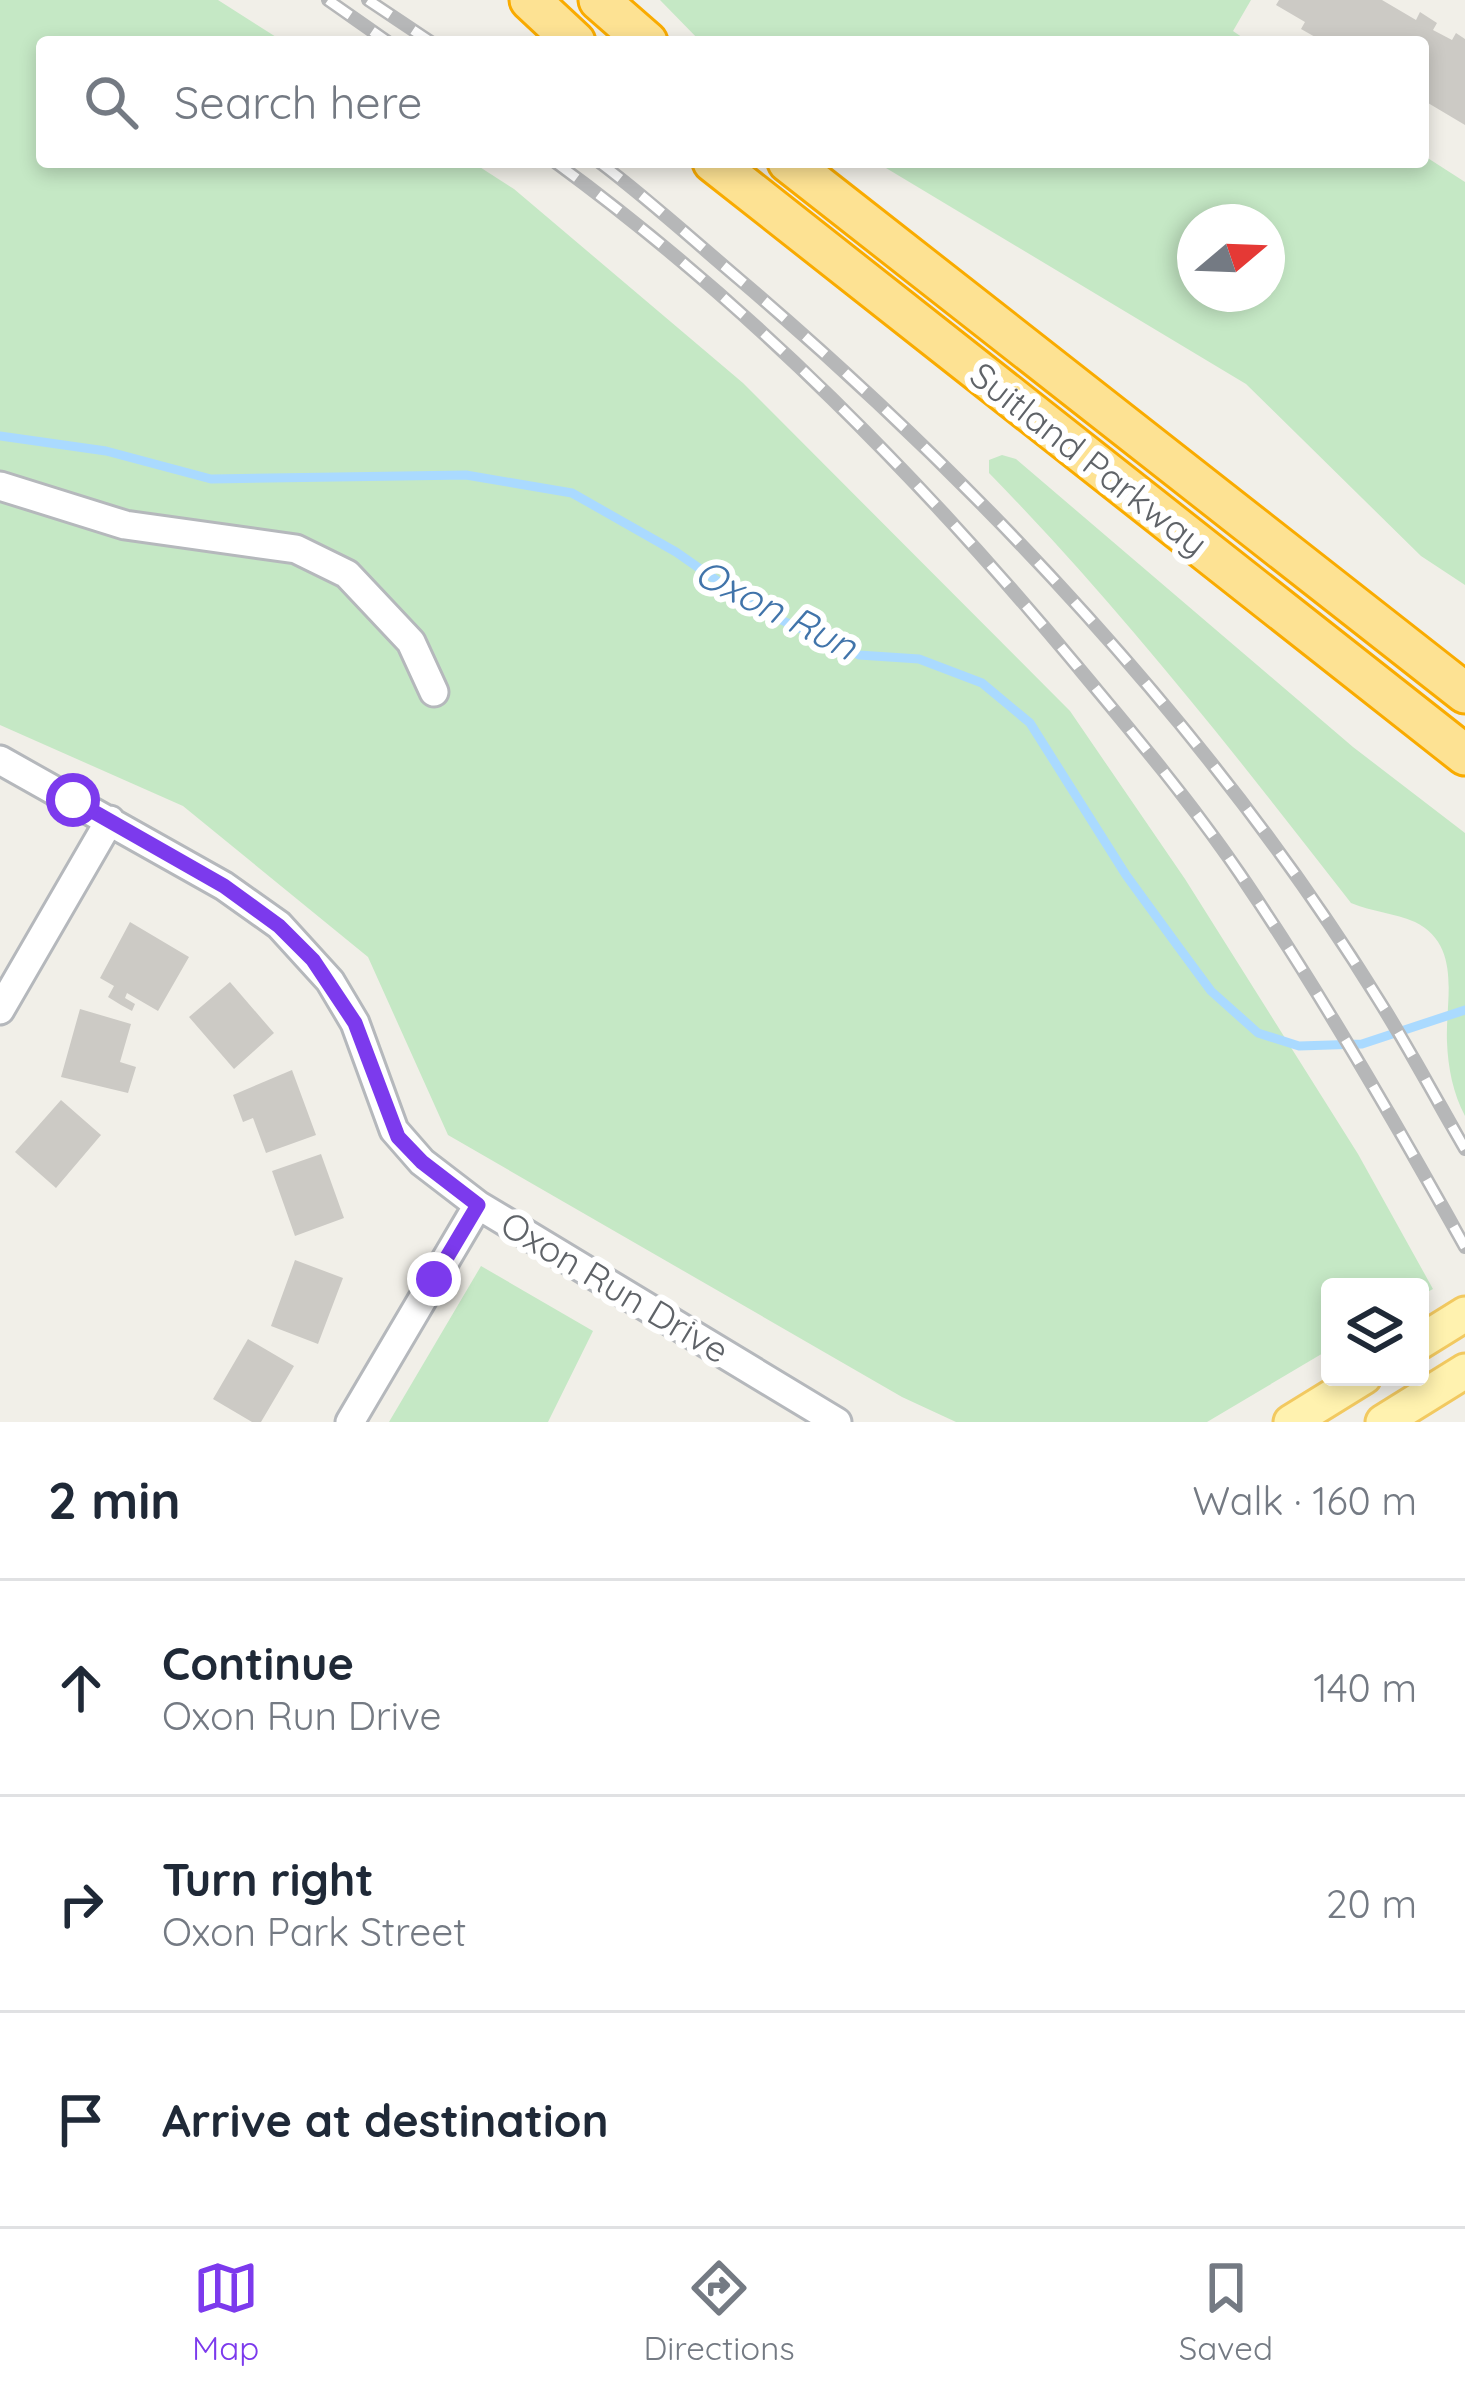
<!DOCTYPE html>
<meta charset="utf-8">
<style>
body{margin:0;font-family:Quicksand,sans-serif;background:#f6f6f7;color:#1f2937}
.controls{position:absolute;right:36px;bottom:36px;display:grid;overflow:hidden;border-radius:12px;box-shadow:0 6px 18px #0003}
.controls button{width:108px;height:108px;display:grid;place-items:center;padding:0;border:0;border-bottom:3px solid #e0e1e3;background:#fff;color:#1f2937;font:60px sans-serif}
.compass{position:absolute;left:1177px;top:204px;width:108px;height:108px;border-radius:50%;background:#fff;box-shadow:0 6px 18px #0003;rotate:71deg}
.stop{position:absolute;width:36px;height:36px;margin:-27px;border:9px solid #7c3aed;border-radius:50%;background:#fff}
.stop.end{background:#7c3aed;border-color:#fff;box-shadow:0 3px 12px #0008}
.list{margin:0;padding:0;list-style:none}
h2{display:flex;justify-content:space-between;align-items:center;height:156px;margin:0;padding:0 48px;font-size:51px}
h2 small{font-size:39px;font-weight:400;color:#747a83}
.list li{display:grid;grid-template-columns:78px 1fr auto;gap:36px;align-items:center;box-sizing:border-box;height:216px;padding:0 48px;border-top:3px solid #e0e1e3}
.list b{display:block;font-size:45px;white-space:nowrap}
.list p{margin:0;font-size:39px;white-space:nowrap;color:#747a83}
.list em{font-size:39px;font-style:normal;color:#747a83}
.icon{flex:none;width:66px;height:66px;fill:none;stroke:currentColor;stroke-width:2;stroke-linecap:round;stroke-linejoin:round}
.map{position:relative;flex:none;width:1465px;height:1422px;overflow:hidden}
.search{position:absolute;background:#fff;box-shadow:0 6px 18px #0003;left:36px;right:36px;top:36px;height:132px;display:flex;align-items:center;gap:30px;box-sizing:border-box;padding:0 42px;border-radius:12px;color:#747a83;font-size:45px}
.sheet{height:804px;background:#fff}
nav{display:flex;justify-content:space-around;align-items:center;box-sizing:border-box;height:168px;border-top:3px solid #e0e1e3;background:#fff;font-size:33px;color:#747a83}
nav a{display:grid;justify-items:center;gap:6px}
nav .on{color:#7c3aed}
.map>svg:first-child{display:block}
.green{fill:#c5e8c5;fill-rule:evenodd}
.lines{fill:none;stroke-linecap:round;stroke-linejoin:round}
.stream{stroke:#aadaff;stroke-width:9}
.building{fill:#cccac5}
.minor-casing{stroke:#b5b8bc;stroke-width:33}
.major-casing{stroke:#f2c960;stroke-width:39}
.highway-casing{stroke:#f9ab00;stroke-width:45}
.minor{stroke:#fff;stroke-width:27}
.major{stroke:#fff2af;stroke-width:33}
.highway{stroke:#fde293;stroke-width:39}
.rail-casing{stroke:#b6b7b8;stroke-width:14}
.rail{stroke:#fff;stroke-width:9;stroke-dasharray:27;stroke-linecap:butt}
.route{stroke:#7c3aed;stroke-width:15}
.labels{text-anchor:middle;stroke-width:12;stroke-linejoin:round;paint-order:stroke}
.street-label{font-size:36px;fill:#5f6368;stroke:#fff}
.water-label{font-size:39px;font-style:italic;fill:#4174aa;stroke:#fff}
</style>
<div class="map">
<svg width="1465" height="1422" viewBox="0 0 1465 1422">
<rect width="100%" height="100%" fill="#f1efe8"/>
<path class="green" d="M 0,0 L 218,0 L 284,42 L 42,42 L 42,162 L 472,162 L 514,189 L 743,383 L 1070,711 L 1185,879 L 1358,1154 L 1433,1289 L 1420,1296 L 1420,1287 L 1330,1287 L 1330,1349 L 1207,1422 L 956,1422 L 902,1397 L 448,1135 L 368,957 L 183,806 L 0,725 Z
M 660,0 L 1251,0 L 1233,31 L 1249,42 L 701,42 Z
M 1423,155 L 1465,182 L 1465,585 L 1421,556 L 1246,384 L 876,162 L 1423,162 ZM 1267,222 L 1267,294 L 1195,294 L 1195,222 Z
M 1002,455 L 1016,459 L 1353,747 L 1465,833 L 1465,1116 C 1453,1093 1448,1068 1447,1042 C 1445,1001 1463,946 1415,922 C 1395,913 1372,912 1351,903 C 1236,755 1120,607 989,473 L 989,460 Z
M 481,1266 L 593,1331 L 548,1422 L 389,1422 Z"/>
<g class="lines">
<path class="stream" d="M 0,436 L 106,451 L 211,479 L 466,475 L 572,493 L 676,552 L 759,610 L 859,655 L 919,659 L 982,683 L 1030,723 L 1126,875 L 1180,949 L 1211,991 L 1258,1033 L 1299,1046 L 1362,1044 L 1465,1010"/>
</g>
<path class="building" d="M 1279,0 L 1382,0 L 1416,20 L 1420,12 L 1437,23 L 1433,30 L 1452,40 L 1456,33 L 1465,39 L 1465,125 L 1423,100 L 1423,42 L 1324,42 L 1301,29 L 1305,22 L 1276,5 Z
M 130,922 L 189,957 L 158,1011 L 127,993 L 125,998 L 135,1004 L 132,1011 L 121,1005 L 108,997 L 114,986 L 100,978 Z
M 230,982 L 274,1033 L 234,1069 L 189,1017 Z
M 80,1009 L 131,1024 L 120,1062 L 136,1067 L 128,1093 L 61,1077 Z
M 292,1070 L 316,1135 L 266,1153 L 253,1118 L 243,1122 L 233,1095 Z
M 61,1100 L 101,1135 L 56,1188 L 15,1152 Z
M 321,1154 L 344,1218 L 295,1236 L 272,1171 Z
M 295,1260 L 343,1278 L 318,1344 L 271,1326 Z
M 248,1339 L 294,1366 L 261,1422 L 252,1422 L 213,1399 Z"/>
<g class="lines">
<g class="minor-casing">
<path id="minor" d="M 0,486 L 125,525 L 296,549 L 347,574 L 411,642 L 434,692
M 0,760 L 224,886 L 279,925 L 330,981 L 355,1023 L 394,1130 L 422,1162 L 478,1205 L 837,1422
M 0,1010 L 110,820
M 350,1422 L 478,1205"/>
</g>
<g class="major-casing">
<path id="major" d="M 1420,1342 L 1465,1314
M 1291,1422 L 1364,1377
M 1383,1422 L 1465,1371"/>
</g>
<g class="highway-casing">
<path id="highway" d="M 530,0 L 575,42
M 599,0 L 647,42
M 713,162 L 1465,755
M 788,162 L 1465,693"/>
</g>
<use href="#minor" class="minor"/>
<use href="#major" class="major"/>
<use href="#highway" class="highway"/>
<g class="rail-casing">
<path id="rail" d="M 328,0 L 388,42
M 368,0 L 431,42
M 555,162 C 751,305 922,480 1077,666 C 1133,733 1190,801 1240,874 C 1321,994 1394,1120 1465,1247
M 599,162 C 647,198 693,240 739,279 C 978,482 1212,731 1378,999 C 1409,1048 1436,1099 1465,1149"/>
</g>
<use href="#rail" class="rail"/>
</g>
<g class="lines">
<path class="route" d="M 73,800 L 224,886 L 279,926 L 313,960 L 355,1023 L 398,1137 L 422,1162 L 478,1205 L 434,1279"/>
</g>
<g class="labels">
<g class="street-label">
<text transform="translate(1089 459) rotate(38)" y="13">Suitland Parkway</text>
<text transform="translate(615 1287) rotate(31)" y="13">Oxon Run Drive</text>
</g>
<g class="water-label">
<text transform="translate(776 609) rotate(27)" y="14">Oxon Run</text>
</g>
</g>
</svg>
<div class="controls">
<button><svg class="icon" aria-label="layers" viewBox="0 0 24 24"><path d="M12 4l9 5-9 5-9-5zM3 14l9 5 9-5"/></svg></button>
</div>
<svg class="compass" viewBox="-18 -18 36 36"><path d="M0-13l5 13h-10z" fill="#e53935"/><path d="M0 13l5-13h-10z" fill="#747a83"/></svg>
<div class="stop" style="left:73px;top:800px"></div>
<div class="stop end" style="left:434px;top:1279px"></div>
<div class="search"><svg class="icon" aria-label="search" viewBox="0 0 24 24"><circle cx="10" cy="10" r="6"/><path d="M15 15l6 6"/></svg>Search here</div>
</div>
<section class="sheet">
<h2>2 min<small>Walk · 160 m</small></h2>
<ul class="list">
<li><svg class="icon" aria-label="ahead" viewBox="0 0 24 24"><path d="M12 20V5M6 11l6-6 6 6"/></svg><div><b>Continue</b><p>Oxon Run Drive</p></div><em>140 m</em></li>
<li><svg class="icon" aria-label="right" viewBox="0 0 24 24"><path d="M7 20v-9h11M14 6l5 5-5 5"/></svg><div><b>Turn right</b><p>Oxon Park Street</p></div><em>20 m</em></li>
<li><svg class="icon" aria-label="arrive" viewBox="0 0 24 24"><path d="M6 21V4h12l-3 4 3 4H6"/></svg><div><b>Arrive at destination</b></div></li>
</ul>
</section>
<nav>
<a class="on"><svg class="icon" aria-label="map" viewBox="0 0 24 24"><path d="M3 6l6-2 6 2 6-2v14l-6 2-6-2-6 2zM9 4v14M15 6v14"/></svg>Map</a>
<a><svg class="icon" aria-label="directions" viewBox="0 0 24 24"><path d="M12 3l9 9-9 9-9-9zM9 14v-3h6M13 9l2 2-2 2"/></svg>Directions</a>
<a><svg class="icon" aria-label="saved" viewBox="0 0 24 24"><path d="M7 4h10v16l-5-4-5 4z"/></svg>Saved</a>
</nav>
